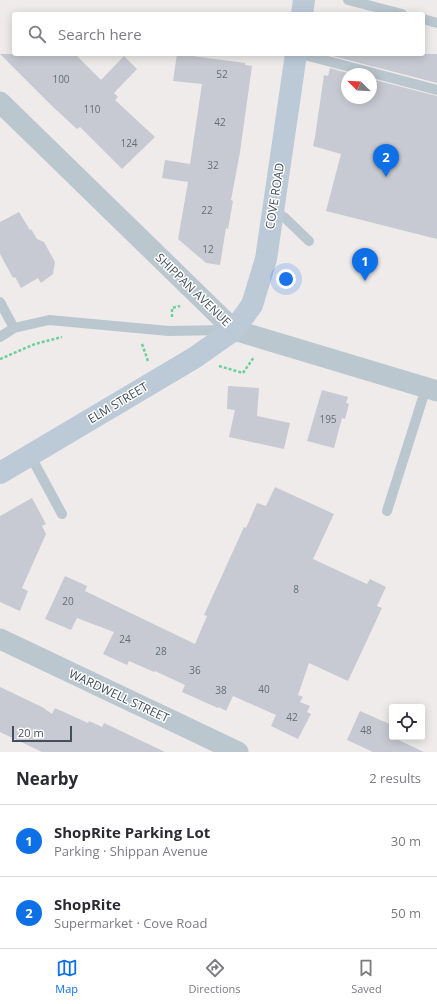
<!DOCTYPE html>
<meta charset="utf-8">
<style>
body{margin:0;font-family:"Open Sans",sans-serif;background:#f7f7f7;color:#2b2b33}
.controls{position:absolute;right:12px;bottom:12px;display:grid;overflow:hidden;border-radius:4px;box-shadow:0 2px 10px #0003}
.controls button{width:36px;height:36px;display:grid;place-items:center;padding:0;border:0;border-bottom:1px solid #e1e1e2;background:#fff;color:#2b2b33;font:20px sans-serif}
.compass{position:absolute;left:341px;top:68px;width:36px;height:36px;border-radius:50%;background:#fff;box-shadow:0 2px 10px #0003;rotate:294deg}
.scale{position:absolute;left:12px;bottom:10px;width:60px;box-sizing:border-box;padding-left:4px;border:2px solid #434f5a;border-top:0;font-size:11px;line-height:14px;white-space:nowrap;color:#434f5a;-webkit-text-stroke:3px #fff;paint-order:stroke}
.you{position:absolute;left:286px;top:279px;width:14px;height:14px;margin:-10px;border:3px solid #fff;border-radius:50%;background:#1a73e8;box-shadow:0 0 0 6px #1a73e833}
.badge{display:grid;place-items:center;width:26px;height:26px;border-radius:50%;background:#0d70e7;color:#fff;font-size:13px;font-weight:700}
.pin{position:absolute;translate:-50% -33px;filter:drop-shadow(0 1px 2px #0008)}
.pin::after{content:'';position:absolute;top:21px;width:14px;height:12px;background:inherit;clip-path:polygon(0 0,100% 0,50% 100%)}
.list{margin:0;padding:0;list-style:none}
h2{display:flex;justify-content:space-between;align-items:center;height:52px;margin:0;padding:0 16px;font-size:17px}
h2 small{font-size:13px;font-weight:400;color:#7c7c81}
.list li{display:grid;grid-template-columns:26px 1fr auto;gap:12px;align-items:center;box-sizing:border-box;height:72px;padding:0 16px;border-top:1px solid #e1e1e2}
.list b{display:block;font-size:15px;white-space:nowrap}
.list p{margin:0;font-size:13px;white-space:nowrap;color:#7c7c81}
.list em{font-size:13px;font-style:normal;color:#7c7c81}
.icon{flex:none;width:22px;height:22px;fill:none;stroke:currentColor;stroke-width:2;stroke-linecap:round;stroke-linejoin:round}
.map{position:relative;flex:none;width:437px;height:752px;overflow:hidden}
.search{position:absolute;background:#fff;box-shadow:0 2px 10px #0003;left:12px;right:12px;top:12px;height:44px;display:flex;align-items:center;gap:10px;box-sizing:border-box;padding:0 14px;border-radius:4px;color:#7c7c81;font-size:15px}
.sheet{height:196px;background:#fff}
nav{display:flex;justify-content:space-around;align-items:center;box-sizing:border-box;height:56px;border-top:1px solid #e1e1e2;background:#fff;font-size:11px;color:#7c7c81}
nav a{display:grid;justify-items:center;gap:2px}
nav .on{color:#0d70e7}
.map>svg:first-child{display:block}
.building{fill:#c7cad2}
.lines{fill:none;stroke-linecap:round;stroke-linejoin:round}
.path{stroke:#6bd19d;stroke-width:2.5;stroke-dasharray:3 2;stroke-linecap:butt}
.lane{stroke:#bbc7cf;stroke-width:10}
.street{stroke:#bbc7cf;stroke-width:21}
.secondary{stroke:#bcc9d7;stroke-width:22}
.labels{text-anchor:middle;stroke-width:3;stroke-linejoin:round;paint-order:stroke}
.number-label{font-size:10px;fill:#646e78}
.street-label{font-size:12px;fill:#434f5a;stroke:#fff}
</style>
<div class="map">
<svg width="437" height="752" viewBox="0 0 437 752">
<rect width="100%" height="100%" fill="#efebeb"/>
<path class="building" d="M 0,54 L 75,54 L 101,80 L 124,56 L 137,69 L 114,93 L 118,97 L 115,100 L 155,137 L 122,169 L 80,127 L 77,129 L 52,106 Z
M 177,54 L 245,63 L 245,65 L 252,66 L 240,152 L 231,200 L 233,201 L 228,229 L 226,228 L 220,265 L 206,263 L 178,239 L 188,182 L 162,178 L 165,160 L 190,164 L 202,84 L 173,81 Z
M 333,54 L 437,54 L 437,83 L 333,56 Z
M 330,68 L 351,74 L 347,74 L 347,98 L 371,98 L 371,79 L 437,96 L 437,239 L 326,211 L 341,154 L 313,146 L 315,137 L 324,75 L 328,76 Z
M 19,212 L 30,230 L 31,229 L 37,239 L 44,242 L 55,262 L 53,274 L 41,283 L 38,278 L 21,288 L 15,277 L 13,278 L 0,254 L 0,222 Z
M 228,386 L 259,388 L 257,416 L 290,423 L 284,449 L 229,437 L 235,410 L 227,409 Z
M 322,390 L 348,397 L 346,403 L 349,404 L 345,419 L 342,418 L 334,448 L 307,441 Z
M 275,487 L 334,514 L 313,559 L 367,584 L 370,579 L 386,587 L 377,606 L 382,608 L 348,681 L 309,663 L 298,695 L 303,697 L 300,702 L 310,706 L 307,712 L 311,714 L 298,739 L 271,726 L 276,715 L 233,696 L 226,711 L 219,707 L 218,708 L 182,692 L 185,685 L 155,671 L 154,672 L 129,661 L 127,665 L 103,654 L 114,632 L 77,618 L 71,630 L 45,619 L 65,576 L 87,586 L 85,591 L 195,644 L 207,616 L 204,615 L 244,527 L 246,528 L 257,503 L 266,506 Z
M 32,498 L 46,524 L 42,526 L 46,534 L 22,588 L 28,591 L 20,611 L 0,602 L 0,516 Z
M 0,687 L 42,707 L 52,714 L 55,708 L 88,723 L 89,721 L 102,727 L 104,723 L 165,752 L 42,752 L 0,732 Z
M 360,711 L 392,725 L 392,737 L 424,752 L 373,752 L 347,740 Z"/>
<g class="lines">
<path class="path" d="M 172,317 L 172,308 L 180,306
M 142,344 L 148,361
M 0,359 L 35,344 L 62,337
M 219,366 L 243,373 L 254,357"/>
<path class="lane" d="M 348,0 L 402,14
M 423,19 L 437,23
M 301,54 L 437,90
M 273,210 L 285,218 L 309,241
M 0,302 L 14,328
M 0,337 L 14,328 L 49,320 L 169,331 L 226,330
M 30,455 L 62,514
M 387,511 L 426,388"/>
<path class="street" d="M 0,102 L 234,330 L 437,391
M 0,639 L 238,752"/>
<path class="secondary" d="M 302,14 L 304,0
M 0,473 L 194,358 L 234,330 L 252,305 L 266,259 L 296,54"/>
</g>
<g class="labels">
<g class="number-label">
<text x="222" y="78">52</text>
<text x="61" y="83">100</text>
<text x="92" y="113">110</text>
<text x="220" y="126">42</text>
<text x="129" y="147">124</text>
<text x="213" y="169">32</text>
<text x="207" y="214">22</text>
<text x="208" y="253">12</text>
<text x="328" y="423">195</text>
<text x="296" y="593">8</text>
<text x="68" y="605">20</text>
<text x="125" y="643">24</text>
<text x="161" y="655">28</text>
<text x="195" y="674">36</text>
<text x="264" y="693">40</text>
<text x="221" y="694">38</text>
<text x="292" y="721">42</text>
<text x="366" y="734">48</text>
</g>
<g class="street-label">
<text transform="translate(275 196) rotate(-81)" y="4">COVE ROAD</text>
<text transform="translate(193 290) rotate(44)" y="4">SHIPPAN AVENUE</text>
<text transform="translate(118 403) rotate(-31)" y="4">ELM STREET</text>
<text transform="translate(119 696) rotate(25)" y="4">WARDWELL STREET</text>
</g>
</g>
</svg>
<div class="controls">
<button><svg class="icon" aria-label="locate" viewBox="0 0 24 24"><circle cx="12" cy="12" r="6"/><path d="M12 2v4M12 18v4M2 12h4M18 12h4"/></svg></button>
</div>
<svg class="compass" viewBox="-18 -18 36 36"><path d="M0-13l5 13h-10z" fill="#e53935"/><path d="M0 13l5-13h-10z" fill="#7c7c81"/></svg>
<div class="scale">20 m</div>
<div class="you"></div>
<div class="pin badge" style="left:365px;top:281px">1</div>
<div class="pin badge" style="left:386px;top:177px">2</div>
<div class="search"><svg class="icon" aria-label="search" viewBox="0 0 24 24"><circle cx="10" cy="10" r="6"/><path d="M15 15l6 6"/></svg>Search here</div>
</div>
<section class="sheet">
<h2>Nearby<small>2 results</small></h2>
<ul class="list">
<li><span class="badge">1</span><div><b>ShopRite Parking Lot</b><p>Parking · Shippan Avenue</p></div><em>30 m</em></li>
<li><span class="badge">2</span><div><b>ShopRite</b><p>Supermarket · Cove Road</p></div><em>50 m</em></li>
</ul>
</section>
<nav>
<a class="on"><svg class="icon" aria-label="map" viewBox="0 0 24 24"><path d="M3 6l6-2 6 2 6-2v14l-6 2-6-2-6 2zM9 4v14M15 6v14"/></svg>Map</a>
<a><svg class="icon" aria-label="directions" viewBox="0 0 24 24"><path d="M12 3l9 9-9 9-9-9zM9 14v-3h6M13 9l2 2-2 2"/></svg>Directions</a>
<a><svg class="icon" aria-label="saved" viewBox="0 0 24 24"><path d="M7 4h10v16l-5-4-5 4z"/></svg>Saved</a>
</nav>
